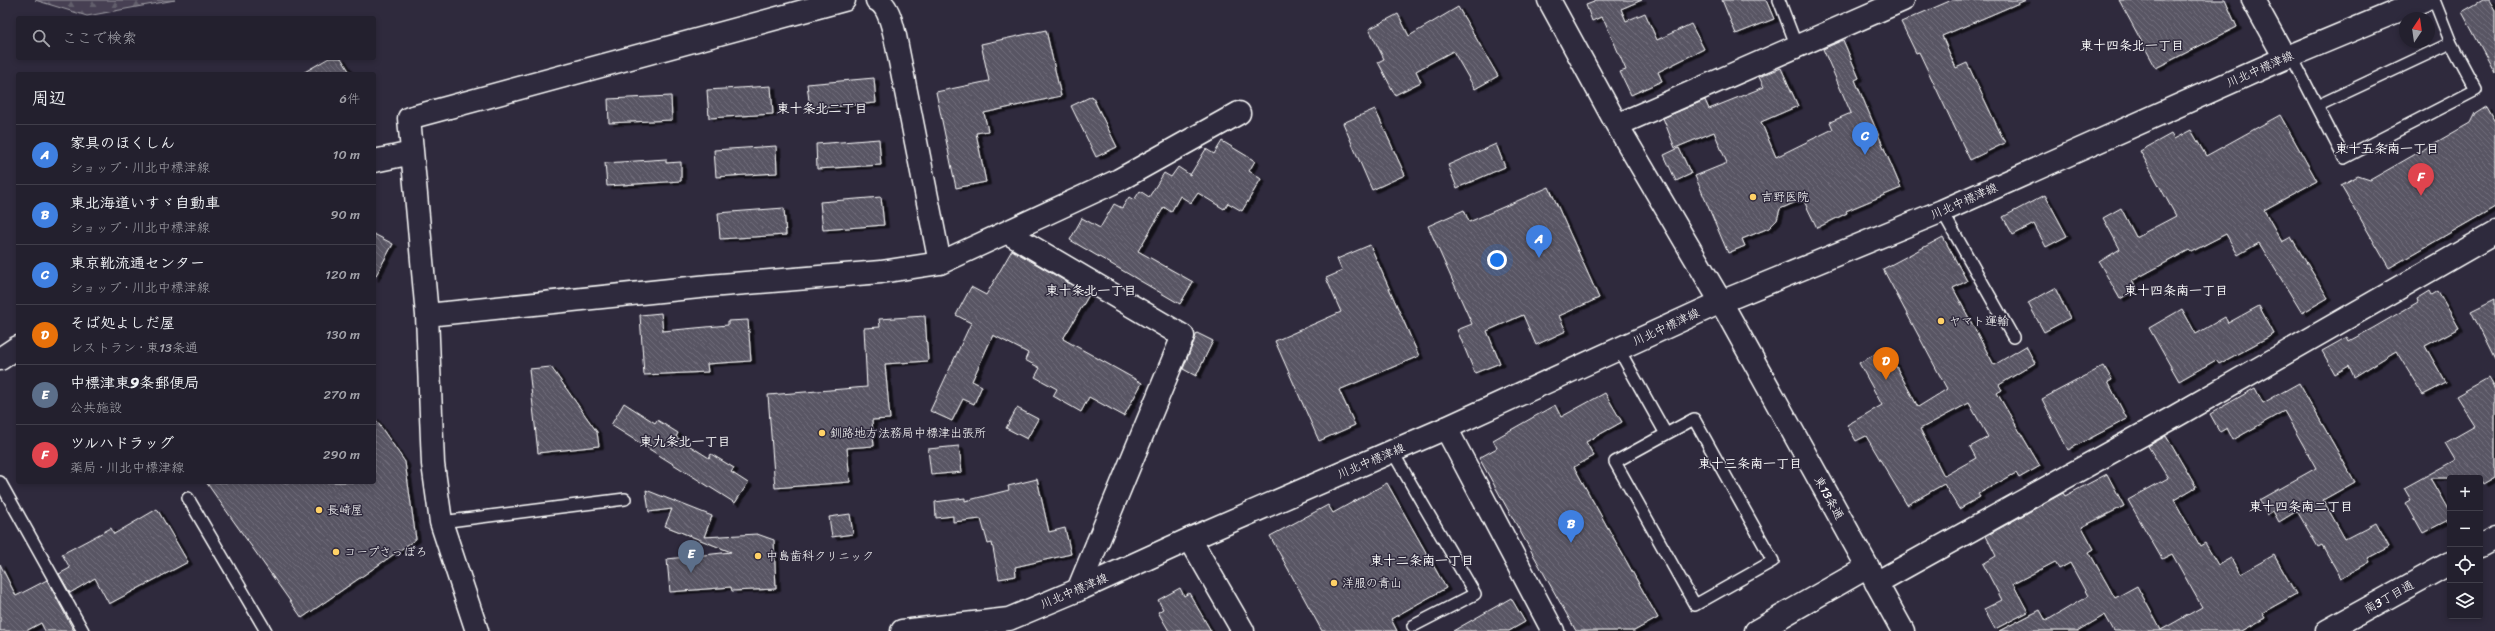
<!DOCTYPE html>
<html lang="ja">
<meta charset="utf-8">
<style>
body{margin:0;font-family:Sriracha,"Klee One",sans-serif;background:#2f2d3a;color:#f1f3f6}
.controls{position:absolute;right:12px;bottom:12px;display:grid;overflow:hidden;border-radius:4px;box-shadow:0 2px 6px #0003}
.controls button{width:36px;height:36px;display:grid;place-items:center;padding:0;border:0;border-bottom:1px solid #403e4a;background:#23202e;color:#f1f3f6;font:20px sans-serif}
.compass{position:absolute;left:2399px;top:12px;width:36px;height:36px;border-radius:50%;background:#23202e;box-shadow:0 2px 6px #0003;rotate:13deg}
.you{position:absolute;left:1497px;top:260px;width:14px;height:14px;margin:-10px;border:3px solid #fff;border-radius:50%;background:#1a73e8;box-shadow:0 0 0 6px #1a73e833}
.badge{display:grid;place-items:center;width:26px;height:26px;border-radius:50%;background:#db2777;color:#fff;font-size:13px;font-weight:700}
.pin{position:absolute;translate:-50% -33px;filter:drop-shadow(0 1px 2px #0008)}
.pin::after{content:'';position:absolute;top:21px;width:14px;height:12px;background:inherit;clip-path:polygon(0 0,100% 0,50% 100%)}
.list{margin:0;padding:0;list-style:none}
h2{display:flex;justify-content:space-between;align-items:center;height:52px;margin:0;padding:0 16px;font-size:17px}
h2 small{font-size:13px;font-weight:400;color:#a3a3aa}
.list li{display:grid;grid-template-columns:26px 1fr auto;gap:12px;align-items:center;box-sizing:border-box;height:60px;padding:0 16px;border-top:1px solid #403e4a}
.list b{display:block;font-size:15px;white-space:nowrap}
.list p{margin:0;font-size:13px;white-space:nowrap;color:#a3a3aa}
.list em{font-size:13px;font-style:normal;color:#a3a3aa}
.icon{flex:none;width:22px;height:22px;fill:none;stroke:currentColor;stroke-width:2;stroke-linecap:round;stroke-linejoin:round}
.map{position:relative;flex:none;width:2495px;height:631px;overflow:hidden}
.search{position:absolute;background:#23202e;box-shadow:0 2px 6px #0003;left:16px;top:16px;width:360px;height:44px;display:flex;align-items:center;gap:10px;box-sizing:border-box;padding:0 14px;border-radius:4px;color:#a3a3aa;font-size:15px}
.panel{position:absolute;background:#23202e;box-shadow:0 2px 6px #0003;left:16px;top:72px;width:360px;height:412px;border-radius:4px}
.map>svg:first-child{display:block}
.forest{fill:url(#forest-firs);stroke:#a2a0a8}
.building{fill:url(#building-back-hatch);stroke:#fff;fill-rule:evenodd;filter:url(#shadow)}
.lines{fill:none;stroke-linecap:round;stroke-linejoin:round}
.lane-casing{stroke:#fff;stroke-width:14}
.street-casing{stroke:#fff;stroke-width:25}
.secondary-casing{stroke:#fff;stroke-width:25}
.lane{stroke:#2f2a3d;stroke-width:11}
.street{stroke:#2f2a3d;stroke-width:22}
.secondary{stroke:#2f2a3d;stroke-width:22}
.poi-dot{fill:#ffd166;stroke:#2f2a3d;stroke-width:1.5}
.labels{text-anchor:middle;stroke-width:3;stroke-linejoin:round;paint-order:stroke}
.street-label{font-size:12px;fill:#fff;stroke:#2f2a3d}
.poi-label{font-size:12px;fill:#fff;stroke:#2f2a3d;text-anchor:start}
.neighbourhood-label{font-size:13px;font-weight:bold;fill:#fff;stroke:#2f2a3d}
</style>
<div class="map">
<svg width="2495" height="631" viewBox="0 0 2495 631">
<defs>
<pattern id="forest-firs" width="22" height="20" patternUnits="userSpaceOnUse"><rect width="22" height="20" fill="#464152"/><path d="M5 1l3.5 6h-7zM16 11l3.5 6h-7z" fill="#625e6c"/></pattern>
<pattern id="building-back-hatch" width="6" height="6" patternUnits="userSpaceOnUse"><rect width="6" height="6" fill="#595564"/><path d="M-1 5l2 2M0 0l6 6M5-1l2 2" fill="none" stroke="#726e7b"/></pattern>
<filter id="shadow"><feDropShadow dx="4.5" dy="2.5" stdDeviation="0" flood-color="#0009"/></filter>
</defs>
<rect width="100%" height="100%" fill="#2f2a3d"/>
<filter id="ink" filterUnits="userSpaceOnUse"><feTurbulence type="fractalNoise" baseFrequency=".025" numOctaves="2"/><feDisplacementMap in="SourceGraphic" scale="8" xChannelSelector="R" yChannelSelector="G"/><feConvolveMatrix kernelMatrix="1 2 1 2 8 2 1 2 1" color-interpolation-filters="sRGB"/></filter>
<g filter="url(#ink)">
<path class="forest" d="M 35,0 L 175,0 L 87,16 Z"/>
<path class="building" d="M 1594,0 L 1642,0 L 1621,9 L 1626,21 L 1645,13 L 1657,40 L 1691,24 L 1704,49 L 1658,72 L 1662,81 L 1631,95 L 1620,72 L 1626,70 L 1605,22 L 1601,17 L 1592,21 L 1586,5 L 1594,2 Z
M 1722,0 L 1766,0 L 1774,19 L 1736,34 Z
M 1952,0 L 2026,0 L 1942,36 L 1956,68 L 1967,63 L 2005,143 L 1970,160 L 1919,52 L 1916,53 L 1901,22 Z
M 2119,0 L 2225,0 L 2237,27 L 2156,68 Z
M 2483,0 L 2489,0 L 2495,10 L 2495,73 L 2462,12 Z
M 1458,7 L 1498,76 L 1475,89 L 1453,51 L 1416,71 L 1421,82 L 1395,95 L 1378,62 L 1384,59 L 1369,29 L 1398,14 L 1409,36 Z
M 1046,30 L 1061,96 L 984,113 L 988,131 L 976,133 L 986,182 L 956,188 L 936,92 L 989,81 L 981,44 Z
M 1843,40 L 1859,78 L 1855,80 L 1901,188 L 1846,211 L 1847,213 L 1817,228 L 1803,199 L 1780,209 L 1777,220 L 1769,228 L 1742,239 L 1745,246 L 1728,253 L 1695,176 L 1727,163 L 1714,132 L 1675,148 L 1663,118 L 1705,100 L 1709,109 L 1764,87 L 1759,77 L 1781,68 L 1798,106 L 1761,122 L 1776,157 L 1833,129 L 1830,122 L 1851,113 L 1823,49 Z
M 329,58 L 341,58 L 351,74 L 301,74 Z
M 874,78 L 876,103 L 810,109 L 807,84 Z
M 771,86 L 773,114 L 709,118 L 707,90 Z
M 671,96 L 672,120 L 609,123 L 608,99 Z
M 1092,96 L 1117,147 L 1096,157 L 1071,106 Z
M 2486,106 L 2495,122 L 2495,207 L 2389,268 L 2341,185 L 2358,176 L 2370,180 L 2470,123 L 2475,113 Z
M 1375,109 L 1405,175 L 1372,190 L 1343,123 Z
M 2280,115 L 2317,181 L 2264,210 L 2282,242 L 2291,237 L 2328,298 L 2302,313 L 2259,243 L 2238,255 L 2226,234 L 2191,252 L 2189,250 L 2132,281 L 2137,289 L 2120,299 L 2099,262 L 2120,249 L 2103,218 L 2121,208 L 2136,237 L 2176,216 L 2140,151 L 2171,134 L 2174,139 L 2191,130 L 2206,156 Z
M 879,139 L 881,165 L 817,169 L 816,144 Z
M 1222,141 L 1255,161 L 1249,171 L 1261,179 L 1242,211 L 1228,203 L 1224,209 L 1198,193 L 1191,203 L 1180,196 L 1171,212 L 1164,207 L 1138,251 L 1193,282 L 1180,304 L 1070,240 L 1082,218 L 1100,228 L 1114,204 L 1122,208 L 1129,197 L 1134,200 L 1140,191 L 1149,197 L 1164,173 L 1171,177 L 1178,167 L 1190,175 L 1206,149 L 1214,154 Z
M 1496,144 L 1505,167 L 1457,188 L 1448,165 Z
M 776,146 L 777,173 L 716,177 L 714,150 Z
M 1679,148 L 1691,174 L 1676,181 L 1664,155 Z
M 666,159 L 666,163 L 681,162 L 681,181 L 607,186 L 605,163 Z
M 1549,187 L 1599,298 L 1559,316 L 1566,331 L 1536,345 L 1523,315 L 1487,331 L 1500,363 L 1475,373 L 1457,330 L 1472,324 L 1428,226 L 1464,210 L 1469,222 Z
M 2045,195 L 2067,236 L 2046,247 L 2034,224 L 2013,235 L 2003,217 Z
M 881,197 L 884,225 L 823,230 L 820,202 Z
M 784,208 L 786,235 L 720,239 L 718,213 Z
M 374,234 L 393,244 L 374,279 Z
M 1943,237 L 1967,281 L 1953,288 L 1994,365 L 2026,346 L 2035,363 L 1999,385 L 2002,390 L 1997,393 L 2040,466 L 2019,478 L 2016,473 L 1978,494 L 1980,497 L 1959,509 L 1944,484 L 1907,505 L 1866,436 L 1856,441 L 1847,425 L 1882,405 L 1859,363 L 1886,348 L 1918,407 L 1947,389 L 1883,269 ZM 1969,403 L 1988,437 L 1970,447 L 1976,458 L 1944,476 L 1920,429 Z
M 1370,245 L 1419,356 L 1339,390 L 1355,425 L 1319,441 L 1275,341 L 1341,312 L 1326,278 L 1342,271 L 1337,259 Z
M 1012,250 L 1089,295 L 1063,339 L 1142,383 L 1124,416 L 1089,397 L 1081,412 L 1053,396 L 1057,389 L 1035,377 L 1040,368 L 1025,360 L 1028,353 L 993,335 L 972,381 L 982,386 L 974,404 L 963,399 L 952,421 L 930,411 L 971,323 L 956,315 L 971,287 L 986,295 Z
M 2055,288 L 2070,318 L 2044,332 L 2028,303 Z
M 2430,291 L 2432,295 L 2438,291 L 2459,328 L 2425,346 L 2446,383 L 2423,395 L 2396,351 L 2354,377 L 2349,366 L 2335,374 L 2322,351 L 2347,337 L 2349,341 L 2373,328 L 2418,302 L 2417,299 Z
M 2495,299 L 2495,360 L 2471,311 Z
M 2259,306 L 2274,334 L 2219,364 L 2216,360 L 2179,381 L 2149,328 L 2182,309 L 2196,334 L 2225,317 L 2228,323 Z
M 661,313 L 663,331 L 728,325 L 728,321 L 748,320 L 751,361 L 707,364 L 708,372 L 644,375 L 640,315 Z
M 925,316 L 928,361 L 885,364 L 890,419 L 872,420 L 874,446 L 847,448 L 850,482 L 775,488 L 768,395 L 867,387 L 864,328 L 880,327 L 879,319 Z
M 1197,333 L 1213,341 L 1196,376 L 1183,369 Z
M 2104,366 L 2112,380 L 2108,382 L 2127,419 L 2068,450 L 2042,399 Z
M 551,367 L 597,432 L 599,446 L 538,453 L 529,369 Z
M 2488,378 L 2495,390 L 2495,477 L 2483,484 L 2480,478 L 2430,478 L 2450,513 L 2450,519 L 2423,533 L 2406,503 L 2411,500 L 2404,488 L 2455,460 L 2445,443 L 2475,426 L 2456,396 Z
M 2299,383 L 2355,482 L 2323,500 L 2345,539 L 2376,523 L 2389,547 L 2368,558 L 2370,562 L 2341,578 L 2322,545 L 2318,547 L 2297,511 L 2279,522 L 2273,511 L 2267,515 L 2259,500 L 2316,468 L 2284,411 L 2233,440 L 2227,428 L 2220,432 L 2210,414 L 2255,388 L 2263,403 Z
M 1605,393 L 1622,422 L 1586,442 L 1594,456 L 1574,467 L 1658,618 L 1634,631 L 1576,631 L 1479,458 L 1497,448 L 1493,440 L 1555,405 L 1561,417 Z
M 624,403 L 655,423 L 657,420 L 678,433 L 676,437 L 709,458 L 711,454 L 734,468 L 731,472 L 748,483 L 735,503 L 611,425 Z
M 1017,408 L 1038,419 L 1027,439 L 1006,428 Z
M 374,417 L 405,462 L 416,539 L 302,618 L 206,482 L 374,482 Z
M 2166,436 L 2196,487 L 2174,500 L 2200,546 L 2205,543 L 2218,565 L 2231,558 L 2240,574 L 2274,555 L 2296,594 L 2262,613 L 2265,618 L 2242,631 L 2114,631 L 2105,615 L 2078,631 L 1999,631 L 2040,610 L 2046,621 L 2088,596 L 2070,563 L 2059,569 L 2055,562 L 2013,584 L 2028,612 L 1995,629 L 1984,609 L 2002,600 L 1983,564 L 1996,556 L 1986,536 L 2063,493 L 2065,496 L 2107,474 L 2124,506 L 2082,527 L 2094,549 L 2089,552 L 2115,598 L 2137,586 L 2161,630 L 2202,607 L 2172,554 L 2162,559 L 2128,500 L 2168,478 L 2148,446 Z
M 959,446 L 962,472 L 931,475 L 928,449 Z
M 1037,479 L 1049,532 L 1065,528 L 1071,554 L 1015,567 L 1016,576 L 999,579 L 992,543 L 988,544 L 981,519 L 953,522 L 953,516 L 936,518 L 935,502 L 965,498 L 965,501 L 1009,490 L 1008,486 Z
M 1387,483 L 1446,588 L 1391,619 L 1397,631 L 1322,631 L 1270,536 L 1328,505 L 1333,513 Z
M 646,490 L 712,516 L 704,537 L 757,534 L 774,540 L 776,589 L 732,591 L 731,587 L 670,592 L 667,559 L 731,552 L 665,526 L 672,509 L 649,512 Z
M 157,509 L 188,562 L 109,604 L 95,578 L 70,593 L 59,574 L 70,568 L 62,554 L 111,528 L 114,534 Z
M 850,514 L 853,534 L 832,537 L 829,517 Z
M 0,564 L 16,596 L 47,580 L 74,631 L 45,631 L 41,623 L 26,631 L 0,631 Z
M 1180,588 L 1184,596 L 1189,593 L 1211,631 L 1169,631 L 1158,612 L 1163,609 L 1158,600 Z
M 1511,598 L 1525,622 L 1509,631 L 1453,631 Z"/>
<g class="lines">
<g class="lane-casing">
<path id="lane" d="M 1779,0 L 1797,47
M 2291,55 L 2317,106 L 2451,43 L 2434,0
M 2317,106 L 2344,158 L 2476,90 L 2451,43
M 1942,211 L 2013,337
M 1618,348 L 1666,434 L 1615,462 L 1695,605 L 1773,561 L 1694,419 L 1666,434
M 1392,451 L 1475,594 L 1413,626
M 0,482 L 83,631
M 188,498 L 266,631
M 441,522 L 625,499"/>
</g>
<g class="street-casing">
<path id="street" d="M 877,0 C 889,6 892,25 895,36 L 940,263
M 1549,0 L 1617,125 L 1721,302 L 1903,631
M 2253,0 L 2285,58
M 1617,125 L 1903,0
M 374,161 L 412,153
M 1008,233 L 1183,336 L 1078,590
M 427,315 L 709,286 L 881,272 L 940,263 L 1119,180 L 1239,113
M 0,359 L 18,347
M 1446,428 L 1553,631
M 1190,539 L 1243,631
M 1876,583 L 2174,417 L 2495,233
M 477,631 L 441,522 L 433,464 L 427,315 L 409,118 L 844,0
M 1756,631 L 1868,567"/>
</g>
<g class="secondary-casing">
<path id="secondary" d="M 2480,546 L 2495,538
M 902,631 L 1009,619 L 1078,590 L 1190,539 L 1446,428 L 1721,302 L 1942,211 L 2285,58 L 2424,0
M 2327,631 L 2450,563"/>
</g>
<use href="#lane" class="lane"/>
<use href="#street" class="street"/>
<use href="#secondary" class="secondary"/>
</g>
</g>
<g class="poi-dot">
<circle cx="1753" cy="197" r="4"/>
<circle cx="1941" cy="321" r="4"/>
<circle cx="822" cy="433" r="4"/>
<circle cx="319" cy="510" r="4"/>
<circle cx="336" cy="552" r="4"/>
<circle cx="758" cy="556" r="4"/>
<circle cx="1334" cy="583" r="4"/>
</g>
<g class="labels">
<g class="street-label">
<text transform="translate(2260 69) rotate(-24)" y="4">川北中標津線</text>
<text transform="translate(1964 201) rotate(-24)" y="4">川北中標津線</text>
<text transform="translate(1666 327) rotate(-25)" y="4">川北中標津線</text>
<text transform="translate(1371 461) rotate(-23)" y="4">川北中標津線</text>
<text transform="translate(1829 498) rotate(61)" y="4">東13条通</text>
<text transform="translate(1074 591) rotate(-23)" y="4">川北中標津線</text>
<text transform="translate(2389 597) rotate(-29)" y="4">南3丁目通</text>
</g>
<g class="poi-label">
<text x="1761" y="201">吉野医院</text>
<text x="1949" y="325">ヤマト運輸</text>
<text x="830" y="437">釧路地方法務局中標津出張所</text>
<text x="327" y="514">長崎屋</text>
<text x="344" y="556">コープさっぽろ</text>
<text x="766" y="560">中島歯科クリニック</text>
<text x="1342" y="587">洋服の青山</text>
</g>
<g class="neighbourhood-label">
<text x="2132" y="50">東十四条北一丁目</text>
<text x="822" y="113">東十条北二丁目</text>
<text x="2387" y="153">東十五条南一丁目</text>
<text x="1091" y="295">東十条北一丁目</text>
<text x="2176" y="295">東十四条南一丁目</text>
<text x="685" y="446">東九条北一丁目</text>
<text x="1750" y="468">東十三条南一丁目</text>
<text x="2301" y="511">東十四条南二丁目</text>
<text x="1422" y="565">東十二条南一丁目</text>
</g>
</g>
</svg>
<div class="controls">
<button>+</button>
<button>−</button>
<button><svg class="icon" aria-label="locate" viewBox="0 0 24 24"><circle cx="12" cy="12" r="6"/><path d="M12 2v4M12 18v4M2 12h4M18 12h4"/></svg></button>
<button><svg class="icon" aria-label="layers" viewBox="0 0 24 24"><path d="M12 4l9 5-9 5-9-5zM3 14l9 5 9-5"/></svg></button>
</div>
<svg class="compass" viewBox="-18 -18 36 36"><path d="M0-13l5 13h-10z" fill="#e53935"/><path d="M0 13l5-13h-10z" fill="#a3a3aa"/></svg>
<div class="you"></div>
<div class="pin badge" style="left:1539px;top:258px;background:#3f7fe0">A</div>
<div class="pin badge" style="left:1571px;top:543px;background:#3f7fe0">B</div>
<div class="pin badge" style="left:1865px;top:155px;background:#3f7fe0">C</div>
<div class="pin badge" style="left:1886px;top:380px;background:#e8710a">D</div>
<div class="pin badge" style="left:691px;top:573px;background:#5c6f8a">E</div>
<div class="pin badge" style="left:2421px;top:196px;background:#e0444e">F</div>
<div class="search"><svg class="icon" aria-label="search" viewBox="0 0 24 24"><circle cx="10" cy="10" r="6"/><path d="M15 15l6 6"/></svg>ここで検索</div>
<section class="panel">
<h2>周辺<small>6件</small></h2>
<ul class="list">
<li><span class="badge" style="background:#3f7fe0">A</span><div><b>家具のほくしん</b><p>ショップ · 川北中標津線</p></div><em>10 m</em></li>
<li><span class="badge" style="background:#3f7fe0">B</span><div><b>東北海道いすゞ自動車</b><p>ショップ · 川北中標津線</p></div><em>90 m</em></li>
<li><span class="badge" style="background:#3f7fe0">C</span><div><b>東京靴流通センター</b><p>ショップ · 川北中標津線</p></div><em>120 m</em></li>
<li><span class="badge" style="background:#e8710a">D</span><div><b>そば処よしだ屋</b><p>レストラン · 東13条通</p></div><em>130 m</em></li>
<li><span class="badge" style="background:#5c6f8a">E</span><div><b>中標津東9条郵便局</b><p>公共施設</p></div><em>270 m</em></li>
<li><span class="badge" style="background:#e0444e">F</span><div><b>ツルハドラッグ</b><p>薬局 · 川北中標津線</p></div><em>290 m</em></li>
</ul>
</section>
</div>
